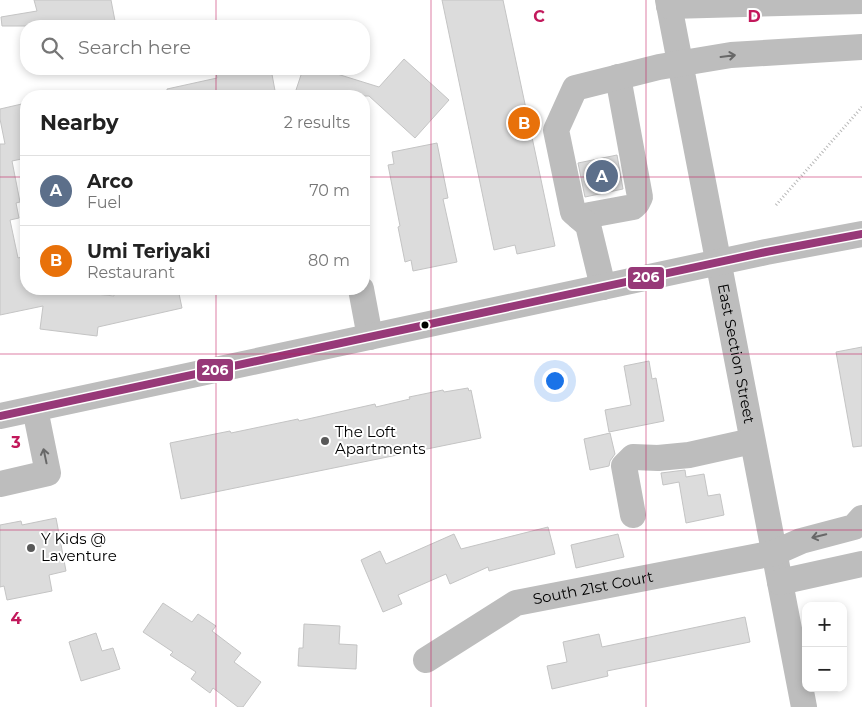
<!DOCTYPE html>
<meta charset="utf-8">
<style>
body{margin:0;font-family:Montserrat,sans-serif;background:#f2f2f2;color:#222}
.controls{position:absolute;right:15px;bottom:15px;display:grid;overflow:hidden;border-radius:10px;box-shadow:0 2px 8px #0003}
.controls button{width:45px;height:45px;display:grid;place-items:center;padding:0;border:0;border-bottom:1px solid #e0e0e0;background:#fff;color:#222;font:25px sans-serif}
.you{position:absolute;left:554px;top:380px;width:18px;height:18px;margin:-12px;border:4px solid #fff;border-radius:50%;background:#1a73e8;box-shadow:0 0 0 8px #1a73e833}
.badge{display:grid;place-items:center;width:32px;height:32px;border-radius:50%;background:#595959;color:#fff;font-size:16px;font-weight:700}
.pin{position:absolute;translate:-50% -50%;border:2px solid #fff;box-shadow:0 1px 5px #0006}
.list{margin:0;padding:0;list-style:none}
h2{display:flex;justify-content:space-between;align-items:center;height:65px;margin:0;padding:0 20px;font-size:21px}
h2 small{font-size:16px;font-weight:400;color:#767676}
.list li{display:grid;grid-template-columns:32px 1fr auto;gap:15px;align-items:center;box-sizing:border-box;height:70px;padding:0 20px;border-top:1px solid #e0e0e0}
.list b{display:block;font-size:19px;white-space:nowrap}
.list p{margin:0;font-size:16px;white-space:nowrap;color:#767676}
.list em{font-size:16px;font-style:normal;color:#767676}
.icon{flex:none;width:28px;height:28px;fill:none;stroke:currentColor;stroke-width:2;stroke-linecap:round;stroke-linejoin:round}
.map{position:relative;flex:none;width:862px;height:707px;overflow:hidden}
.search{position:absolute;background:#fff;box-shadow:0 2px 8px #0003;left:20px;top:20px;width:350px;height:55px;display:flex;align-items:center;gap:12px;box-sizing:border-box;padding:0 18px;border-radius:20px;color:#767676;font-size:19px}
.panel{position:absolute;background:#fff;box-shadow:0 2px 8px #0003;left:20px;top:90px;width:350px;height:205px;border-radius:20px}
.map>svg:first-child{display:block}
.building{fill:#dcdcdc;stroke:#c4c4c4}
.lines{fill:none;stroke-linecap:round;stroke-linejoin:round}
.path{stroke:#b8b8b8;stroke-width:3;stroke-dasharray:1 2.5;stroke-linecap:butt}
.minor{stroke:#bdbdbd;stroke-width:26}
.bus-1-casing{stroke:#fff;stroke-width:11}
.bus-1{stroke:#973978;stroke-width:8}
.oneway{stroke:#686868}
.grid{fill:none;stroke:#c2185b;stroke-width:1;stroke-opacity:0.55}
.bus-dot{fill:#000;stroke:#fff;stroke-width:2}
.poi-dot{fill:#595959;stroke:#fff;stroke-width:2}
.labels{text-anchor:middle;stroke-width:4;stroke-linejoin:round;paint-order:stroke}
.street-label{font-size:15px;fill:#000;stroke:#fff}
.poi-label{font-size:15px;fill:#000;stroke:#fff;text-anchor:start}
.grid-label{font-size:16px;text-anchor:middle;font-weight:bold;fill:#c2185b;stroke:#fff;stroke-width:4;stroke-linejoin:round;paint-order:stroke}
.line-badge{stroke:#fff;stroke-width:2}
.badge-label{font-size:14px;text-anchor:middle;font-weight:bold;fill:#fff}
</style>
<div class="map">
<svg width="862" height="707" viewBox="0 0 862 707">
<rect width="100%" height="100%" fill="#fff"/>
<path class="building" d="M 34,0 L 111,0 L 116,26 L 2,26 L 1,17 L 37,11 Z
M 442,0 L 503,0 L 555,246 L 517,254 L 515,245 L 494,250 Z
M 404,59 L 449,100 L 415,138 L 369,96 L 294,96 L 303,69 L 321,69 L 379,87 Z
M 236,69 L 271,69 L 276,96 L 167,96 L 167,89 L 217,78 L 216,73 Z
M 26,103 L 26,158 L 12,161 L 20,202 L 16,203 L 19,218 L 10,220 L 18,258 L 26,256 L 26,289 L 87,289 L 87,293 L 114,296 L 113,289 L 178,289 L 182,308 L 98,327 L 97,336 L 40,329 L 43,306 L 0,315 L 0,144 L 5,144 L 0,119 L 0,109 Z
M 437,143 L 448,198 L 443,199 L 457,262 L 413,271 L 411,260 L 405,262 L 398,227 L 400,226 L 388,165 L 394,164 L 392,152 Z
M 617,155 L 623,189 L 585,197 L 578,163 Z
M 862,347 L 862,446 L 853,447 L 836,352 Z
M 649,361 L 652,379 L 656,378 L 664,421 L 609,432 L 605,410 L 631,405 L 624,366 Z
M 468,388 L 469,391 L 471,390 L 481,438 L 181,499 L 170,443 L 230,431 L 231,433 L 298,419 L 299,421 L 375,404 L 376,407 L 410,399 L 409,397 L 443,390 L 444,392 Z
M 610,433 L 615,454 L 610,461 L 609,466 L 590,470 L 584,439 Z
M 685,470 L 686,477 L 704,474 L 708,496 L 720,494 L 724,515 L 686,523 L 679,482 L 663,485 L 661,473 Z
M 56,518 L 66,571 L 49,575 L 52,591 L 7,600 L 4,586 L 0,587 L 0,525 L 21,521 L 22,525 Z
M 548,527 L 555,554 L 489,571 L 488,567 L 450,584 L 446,574 L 398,595 L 402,604 L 383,612 L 361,560 L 380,551 L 386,564 L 454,534 L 461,549 Z
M 618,534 L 624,557 L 576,568 L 571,545 Z
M 163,603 L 192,622 L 198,614 L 216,626 L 212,631 L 241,653 L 234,662 L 261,682 L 243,707 L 238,707 L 213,688 L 210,693 L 191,679 L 196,672 L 170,655 L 173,652 L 143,632 Z
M 745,617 L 750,642 L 607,671 L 608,676 L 552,689 L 547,666 L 567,662 L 563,642 L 599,634 L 602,647 Z
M 304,624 L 340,626 L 339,644 L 357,645 L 356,669 L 298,666 L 299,648 L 303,648 Z
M 96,633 L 102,651 L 113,648 L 120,669 L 81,681 L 69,642 Z"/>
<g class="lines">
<path class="path" d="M 776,205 L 862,107"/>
<g class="minor">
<path id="s1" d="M 668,0 L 804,707"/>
<path d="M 669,6 L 862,1"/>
<path d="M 579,217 L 633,207 L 637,203 L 640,197 L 618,77"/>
<path d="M 603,287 L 588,225 L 573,212 L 556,130 L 575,88 L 659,67 L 731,55 L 862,47"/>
<path d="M 361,289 L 370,337"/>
<path d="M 0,416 L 766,252 L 862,234"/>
<path d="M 0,484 L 48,473 L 35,409"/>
<path d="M 633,515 L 624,466 L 633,457 L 658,458 L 689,455 L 752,441"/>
<path d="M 780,582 L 862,564"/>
<path id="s2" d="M 426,660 L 516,603 L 774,553 L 801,541 L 854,527 L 862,518"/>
</g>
<g class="bus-1-casing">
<path id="bus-1" d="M 0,416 L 766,252 L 862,234"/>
</g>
<use href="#bus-1" class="bus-1"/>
</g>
<defs><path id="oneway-shaft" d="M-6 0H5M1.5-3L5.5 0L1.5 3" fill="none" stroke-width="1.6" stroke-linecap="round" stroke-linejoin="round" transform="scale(1.25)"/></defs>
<g class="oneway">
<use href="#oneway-shaft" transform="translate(728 56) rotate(-7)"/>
<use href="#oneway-shaft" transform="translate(45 456) rotate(-102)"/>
<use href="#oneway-shaft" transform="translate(819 536) rotate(166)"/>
</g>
<path class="grid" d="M 216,0 L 216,26M 431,0 L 431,707M 646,0 L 646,707M 216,69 L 216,96M 0,177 L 26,177M 364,177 L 862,177M 216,289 L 216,707M 0,354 L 862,354M 0,530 L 862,530"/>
<circle class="bus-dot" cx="425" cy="325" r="4.5"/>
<g class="poi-dot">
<circle cx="325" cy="441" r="5"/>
<circle cx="31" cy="548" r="5"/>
</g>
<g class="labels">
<g class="street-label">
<text dy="5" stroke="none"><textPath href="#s1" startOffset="360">East Section Street</textPath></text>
<text dy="5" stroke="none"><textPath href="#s2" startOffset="185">South 21st Court</textPath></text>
</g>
<g class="poi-label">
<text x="335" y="437">The Loft<tspan x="335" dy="17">Apartments</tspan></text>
<text x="41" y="544">Y Kids @<tspan x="41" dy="17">Laventure</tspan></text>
</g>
</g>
<g class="grid-label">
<text x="539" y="22">C</text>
<text x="754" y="22">D</text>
<text x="16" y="448">3</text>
<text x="16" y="624">4</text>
</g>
<g class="line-badge">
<rect x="627" y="266" width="38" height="24" rx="5" fill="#973978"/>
<rect x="196" y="358" width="38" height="24" rx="5" fill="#973978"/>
</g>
<g class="badge-label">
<text x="646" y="282">206</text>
<text x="215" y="375">206</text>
</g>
</svg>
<div class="controls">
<button>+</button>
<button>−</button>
</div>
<div class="you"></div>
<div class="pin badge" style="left:602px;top:176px;background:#5c6f8a">A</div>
<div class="pin badge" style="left:524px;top:123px;background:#e8710a">B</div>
<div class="search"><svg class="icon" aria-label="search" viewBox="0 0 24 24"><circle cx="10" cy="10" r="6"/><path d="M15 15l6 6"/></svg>Search here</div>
<section class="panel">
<h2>Nearby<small>2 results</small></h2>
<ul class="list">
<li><span class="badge" style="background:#5c6f8a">A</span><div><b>Arco</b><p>Fuel</p></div><em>70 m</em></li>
<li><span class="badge" style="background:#e8710a">B</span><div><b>Umi Teriyaki</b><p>Restaurant</p></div><em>80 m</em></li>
</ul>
</section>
</div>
